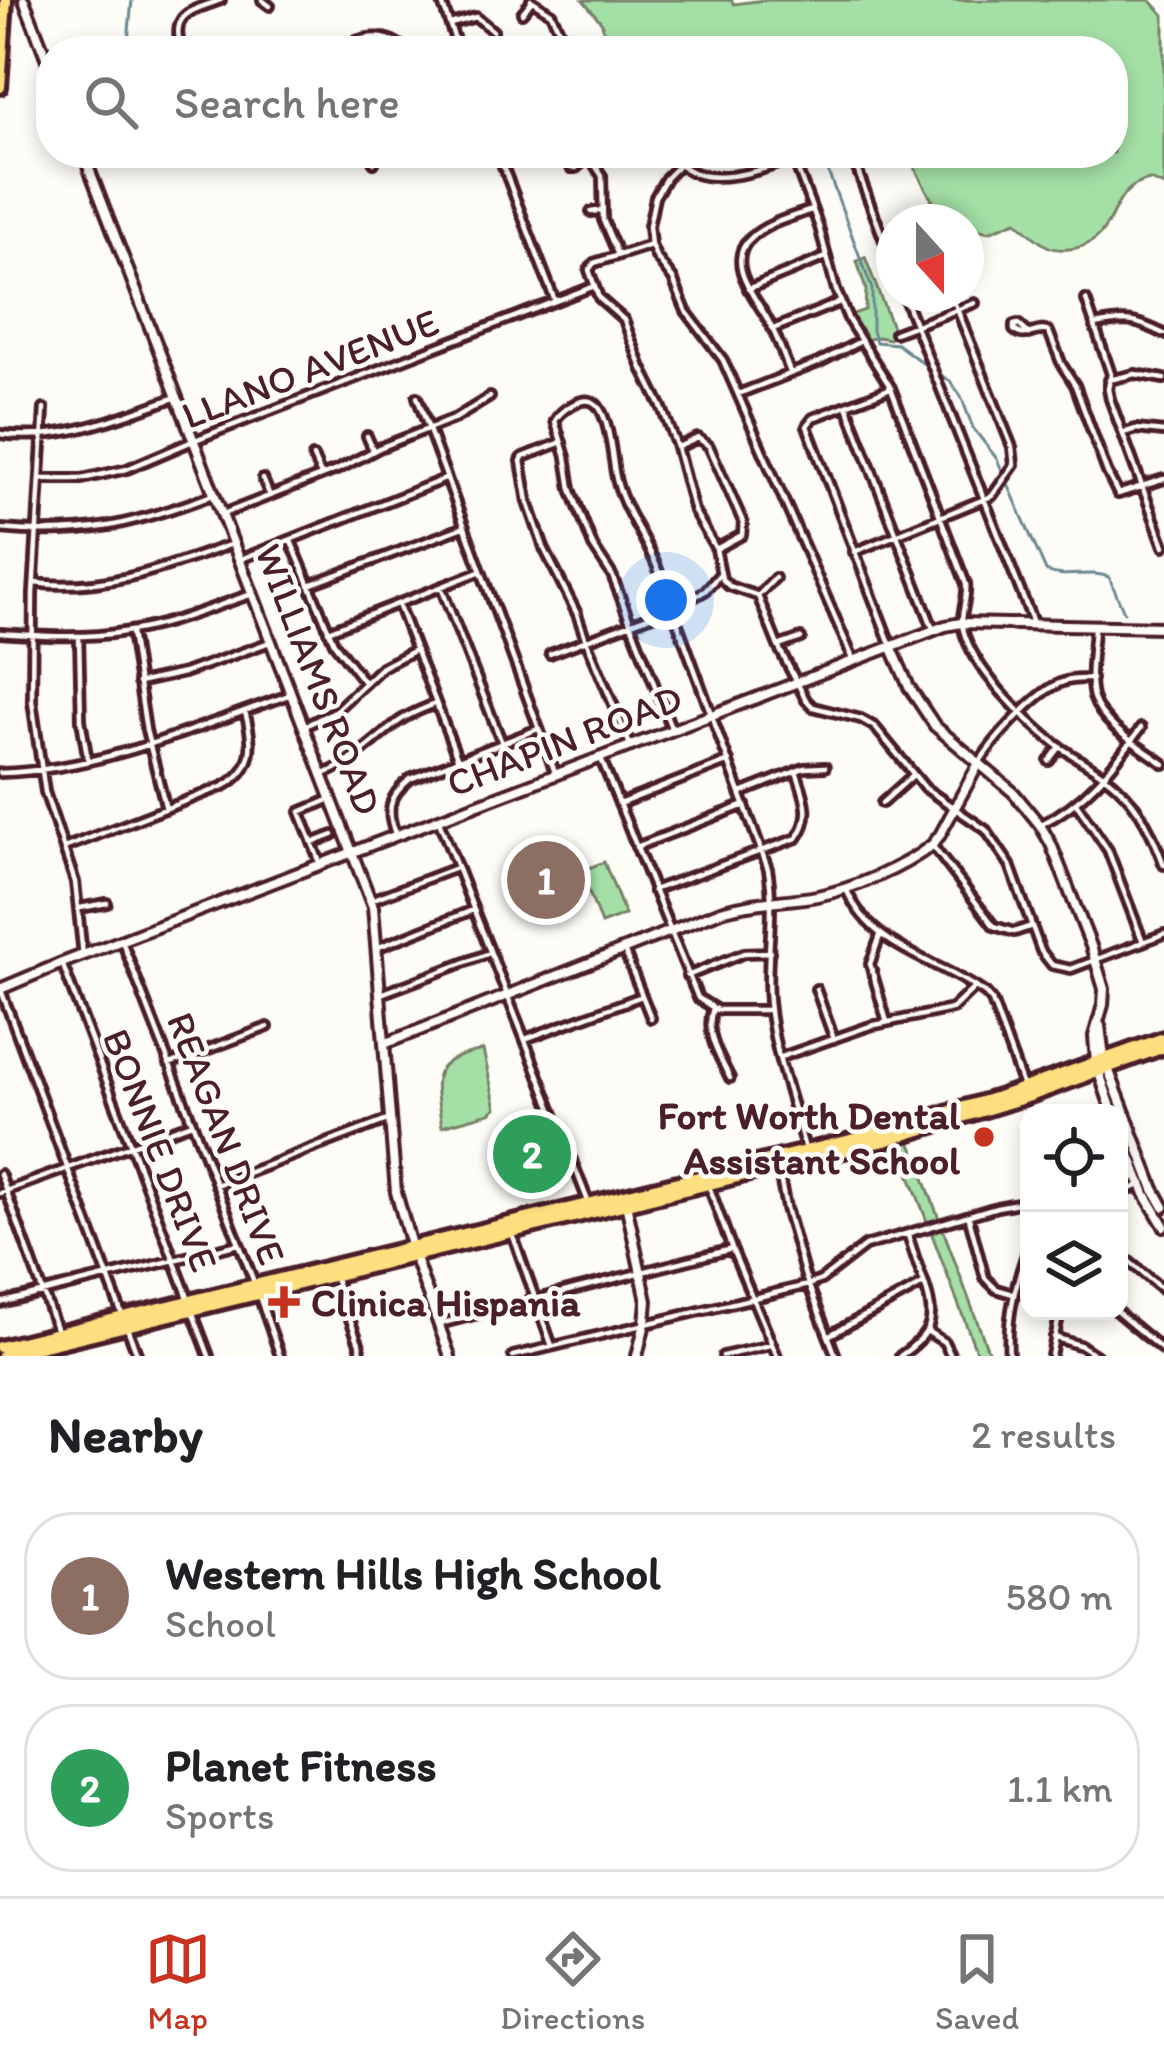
<!DOCTYPE html>
<style>
body{margin:0;font-family:Itim,sans-serif;background:#f2f2f2;color:#202124}
.controls{position:absolute;right:36px;bottom:36px;display:grid;overflow:hidden;border-radius:24px;box-shadow:0 6px 18px #0003}
.controls button{width:108px;height:108px;display:grid;place-items:center;padding:0;border:0;border-bottom:3px solid #e0e0e0;background:#fff;color:#202124;font:60px sans-serif}
.compass{position:absolute;left:876px;top:204px;width:108px;height:108px;border-radius:50%;background:#fff;box-shadow:0 6px 18px #0003;rotate:159deg}
.you{position:absolute;left:666px;top:600px;width:42px;height:42px;margin:-30px;border:9px solid #fff;border-radius:50%;background:#1a73e8;box-shadow:0 0 0 18px #1a73e833}
.badge{display:grid;place-items:center;width:78px;height:78px;border-radius:50%;background:#c8321e;color:#fff;font-size:39px;font-weight:700}
.pin{position:absolute;translate:-50% -50%;border:6px solid #fff;box-shadow:0 3px 12px #0006}
.list{margin:0;padding:0;list-style:none}
h2{display:flex;justify-content:space-between;align-items:center;height:156px;margin:0;padding:0 48px;font-size:51px}
h2 small{font-size:39px;font-weight:400;color:#757577}
.list li{display:grid;grid-template-columns:78px 1fr auto;gap:36px;align-items:center;box-sizing:border-box;height:168px;margin:0 24px 24px;padding:0 24px;border:3px solid #e0e0e0;border-radius:48px}
.list b{display:block;font-size:45px;white-space:nowrap}
.list p{margin:0;font-size:39px;white-space:nowrap;color:#757577}
.list em{font-size:39px;font-style:normal;color:#757577}
.icon{flex:none;width:66px;height:66px;fill:none;stroke:currentColor;stroke-width:2;stroke-linecap:round;stroke-linejoin:round}
.map{position:relative;flex:none;width:1164px;height:1356px;overflow:hidden}
.search{position:absolute;background:#fff;box-shadow:0 6px 18px #0003;left:36px;right:36px;top:36px;height:132px;display:flex;align-items:center;gap:30px;box-sizing:border-box;padding:0 42px;border-radius:48px;color:#757577;font-size:45px}
.sheet{height:540px;background:#fff}
nav{display:flex;justify-content:space-around;align-items:center;box-sizing:border-box;height:168px;border-top:3px solid #e0e0e0;background:#fff;font-size:33px;color:#757577}
nav a{display:grid;justify-items:center;gap:6px}
nav .on{color:#c8321e}
.map>svg:first-child{display:block}
.green{fill:#a4e0a6;stroke:#778068;stroke-width:3}
.lines{fill:none;stroke-linecap:round;stroke-linejoin:round}
.stream{stroke:#6a8991;stroke-width:3}
.minor-casing{stroke:#4a1f2b;stroke-width:14}
.tertiary-casing{stroke:#4a1f2b;stroke-width:16}
.secondary-casing{stroke:#4a1f2b;stroke-width:16}
.primary-casing{stroke:#4a1f2b;stroke-width:20}
.minor{stroke:#fdfcf7;stroke-width:4.5}
.tertiary{stroke:#fdfcf7;stroke-width:8}
.secondary{stroke:#fdfcf7;stroke-width:8}
.primary{stroke:#fddf80;stroke-width:10}
.poi-dot{fill:#c8321e;stroke:#fdfcf7;stroke-width:4.5}
.labels{text-anchor:middle;stroke-width:9;stroke-linejoin:round;paint-order:stroke}
.street-label{font-size:39px;fill:#4a1f2b;stroke:#fdfcf7}
.poi-label{font-size:39px;font-weight:bold;fill:#4a1f2b;stroke:#fdfcf7;text-anchor:end}
</style>
<div class="map">
<svg width="1164" height="1356" viewBox="0 0 1164 1356">
<rect width="100%" height="100%" fill="#fdfcf7"/>
<filter id="ink" filterUnits="userSpaceOnUse"><feTurbulence type="fractalNoise" baseFrequency=".00833" numOctaves="2"/><feDisplacementMap in="SourceGraphic" scale="24" xChannelSelector="R" yChannelSelector="G"/><feConvolveMatrix kernelMatrix="1 2 1 2 8 2 1 2 1" color-interpolation-filters="sRGB"/></filter>
<g filter="url(#ink)">
<path class="green" d="M 583,0 L 731,0 L 734,4 L 764,0 L 1150,0 L 1164,15 L 1164,186 L 1150,180 C 1105,188 1121,238 1076,248 C 1066,250 1055,250 1047,246 C 1035,240 1026,229 1016,221 L 989,232 L 968,227 L 966,222 C 958,219 945,214 938,208 C 932,204 913,163 907,153 L 1113,153 L 1113,51 L 619,51 L 604,38 L 602,23 Z
M 865,257 L 895,335 L 889,339 L 877,337 L 866,340 L 850,315 L 865,310 L 866,290 L 857,261 Z
M 604,862 L 625,915 L 601,924 L 581,871 Z
M 483,1050 L 496,1108 L 490,1113 L 442,1126 C 434,1077 426,1062 483,1050 Z
M 909,1138 L 990,1356 L 978,1356 L 897,1142 Z"/>
<g class="lines">
<path class="stream" d="M 127,51 L 132,0
M 821,153 L 872,289 L 872,331 L 876,342 L 897,344 L 928,367
M 936,372 L 950,381 L 961,396 L 973,428 L 997,459 L 1046,571 C 1066,580 1089,569 1109,577 L 1124,612"/>
<g class="minor-casing">
<path id="minor" d="M 262,0 L 270,6
M 441,0 L 459,51
M 531,0 L 551,13 L 569,51
M 522,13 L 532,1
M 450,24 L 476,17 L 493,31
M 182,51 C 169,14 190,11 221,0
M 330,51 C 358,40 382,27 407,51
M 553,51 L 566,44
M 315,153 L 329,153
M 370,153 L 374,163
M 498,153 L 555,301
M 581,153 L 572,161 L 571,168 L 576,168 L 590,156
M 587,153 L 602,176 L 603,220 L 618,255
M 664,153 C 674,160 685,170 697,174 C 726,183 775,168 800,153
M 851,153 L 894,267
M 793,157 L 819,227 L 836,290 L 849,321 L 891,388 L 966,584 C 968,600 959,614 963,629 C 973,669 1024,719 1056,744 C 1076,759 1099,769 1117,786 C 1141,808 1153,835 1164,865
M 680,164 L 666,178 L 655,197 L 649,226 L 651,245 L 656,257 L 673,279 L 686,311 L 723,360 L 854,661
M 591,212 L 603,210
M 651,245 L 594,263 L 589,270 L 599,298 L 624,320 L 642,368 L 662,408 L 677,447 L 694,511 L 716,549 L 722,579 L 729,586 L 758,596 L 778,646 L 806,700 L 813,707 L 861,719 L 875,727 L 925,788 L 986,830 L 1010,865 L 1041,951 L 1052,965 L 1071,969 L 1164,934
M 748,289 L 826,257
M 903,294 L 1034,625
M 1086,300 L 1111,374 L 1108,389 L 1110,399 L 1164,546
M 1095,325 C 1127,318 1136,320 1164,334
M 773,329 L 840,302
M 895,333 L 975,303
M 1029,334 L 1018,324 L 1014,325 L 1014,330 C 1026,341 1037,326 1049,332 L 1062,365 L 1075,385 L 1107,472 L 1118,494 L 1164,479
M 790,372 C 783,355 777,336 768,320 C 755,297 723,261 752,237 C 767,223 793,217 811,210
M 1109,380 L 1135,374 L 1164,379
M 891,388 L 813,418 L 807,426 L 891,646
M 738,394 L 818,363 L 859,342
M 417,397 L 556,775
M 847,406 L 934,631
M 44,409 L 33,594 L 32,701 L 45,792 L 75,882 L 83,955
M 1123,433 L 1136,429 L 1164,432
M 0,434 C 63,442 116,418 174,398
M 367,436 L 373,450
M 562,442 L 523,457 L 521,461 L 528,502 L 544,548 L 577,614 L 586,640 L 631,747
M 678,447 L 698,438 L 709,446 L 743,522 L 742,535 L 716,549
M 313,457 L 321,475
M 40,479 L 82,479 L 127,469 L 195,440 L 592,287
M 263,479 L 270,496
M 223,514 L 339,469 L 379,448 L 456,418 L 490,397
M 0,529 C 88,537 134,524 215,494
M 291,541 L 334,643 L 365,683
M 854,552 L 992,496 L 1014,465 L 1012,447 L 951,294
M 241,559 L 445,479
M 34,583 C 104,592 167,567 232,544
M 309,585 L 464,527
M 441,587 L 502,743
M 758,596 L 775,578
M 398,604 L 458,760
M 1094,628 C 1093,649 1088,676 1093,697 C 1102,726 1141,747 1164,764
M 328,631 L 479,572
M 131,632 L 146,730 L 166,809
M 0,633 C 41,636 83,639 124,632 C 168,626 210,608 252,594
M 79,636 L 81,720 L 88,761
M 778,646 L 801,638
M 550,654 L 682,604 L 705,591 L 720,574
M 138,683 L 184,673 L 270,642
M 305,726 L 335,711 L 382,667 L 415,650
M 672,730 L 612,575 L 593,546 L 571,489 L 566,457 L 555,421 C 560,411 581,396 593,402 C 609,410 612,457 615,473 C 621,507 644,535 657,567 L 768,869 C 776,917 765,956 769,1002 C 773,1051 793,1101 805,1149
M 601,759 L 698,998 L 717,1010 L 770,1010
M 1049,761 L 1060,747
M 979,763 C 993,740 1038,690 1063,682 C 1073,678 1082,679 1092,679
M 0,773 C 100,770 195,728 289,695
M 324,774 C 354,762 373,741 398,722 C 409,714 422,709 435,704
M 741,793 L 804,768 L 825,767
M 882,803 L 913,775
M 1076,803 L 1108,850 L 1143,942
M 619,804 L 729,761
M 439,821 L 588,1201
M 1040,825 C 1086,802 1112,768 1141,728
M 396,836 C 386,811 388,797 410,779 L 538,729
M 312,843 L 333,835
M 932,845 L 994,926 L 1014,932 L 1032,926
M 636,847 L 745,805
M 64,848 L 224,786 C 255,769 254,743 245,712
M 321,865 L 300,812 L 331,799
M 653,890 L 797,838 C 814,815 804,796 796,771
M 847,891 C 874,951 938,959 986,994 L 992,1001 L 1023,1086
M 371,900 L 456,868
M 80,908 L 107,903
M 880,936 L 870,964 L 887,1022
M 122,941 L 254,1282
M 379,947 L 473,910
M 624,950 L 651,1018
M 62,963 L 189,1300
M 687,976 L 744,953 L 770,952
M 816,989 L 834,1039
M 1,990 L 123,1317
M 381,994 L 487,954
M 713,1008 C 704,1033 719,1056 730,1078
M 525,1039 L 642,996
M 781,1057 L 870,1026 L 952,1009 L 975,987
M 169,1064 L 268,1027
M 778,1167 L 786,1208 L 805,1276 L 836,1356
M 0,1174 L 56,1328
M 216,1185 L 390,1119
M 710,1189 L 732,1249 L 777,1356
M 1122,1191 L 1137,1173
M 0,1193 L 192,1123
M 1120,1194 L 1142,1184
M 969,1218 L 985,1278 L 996,1289 L 1013,1294
M 512,1233 L 552,1346
M 1119,1253 L 1164,1291
M 334,1276 L 360,1346 L 361,1356
M 258,1293 L 280,1356
M 0,1303 L 239,1244
M 192,1311 L 209,1356
M 1116,1311 L 1164,1351
M 439,1324 L 732,1249
M 127,1328 L 138,1356
M 927,1331 L 944,1342 L 951,1356
M 828,1336 L 923,1284
M 1054,1337 L 1082,1346 L 1097,1356
M 513,1356 L 808,1285 L 821,1280 L 865,1246 L 997,1207 L 1029,1201
M 723,1356 L 770,1345
M 900,1356 C 933,1333 937,1320 924,1282 C 918,1267 913,1251 908,1235
M 1009,1356 C 1006,1316 1016,1283 1029,1245
M 1051,1356 L 1060,1311"/>
</g>
<g class="tertiary-casing">
<path id="tertiary" d="M 24,0 L 51,70
M 83,153 L 373,907 L 396,1192 L 414,1256 L 450,1356
M 891,646 L 909,687 L 935,726 L 1014,793 L 1040,825 L 1051,844 L 1091,946 L 1104,989 L 1103,1005 L 1094,1036 L 1096,1063
M 0,989 L 62,963 L 945,626 L 961,623 L 1164,627
M 1100,1026 L 1104,1058
M 384,1044 L 721,911 C 753,901 784,902 817,896 C 853,889 903,868 932,845 L 940,835 L 979,763
M 625,1199 L 647,1301 L 645,1323 L 637,1356"/>
</g>
<g class="secondary-casing">
<path id="secondary" d="M 1107,1066 L 1154,1189 L 1164,1207
M 1098,1070 L 1113,1113
M 1119,1128 L 1145,1194 L 1164,1226"/>
</g>
<g class="primary-casing">
<path id="primary" d="M 0,87 L 6,0
M 0,1347 L 867,1136 L 1001,1096 L 1164,1038
M 3,1356 L 885,1141 L 1027,1097 L 1164,1047"/>
</g>
<use href="#minor" class="minor"/>
<use href="#tertiary" class="tertiary"/>
<use href="#secondary" class="secondary"/>
<use href="#primary" class="primary"/>
</g>
</g>
<g class="poi-dot">
<circle cx="984" cy="1137" r="12"/>
<path d="M278 1284h12v12h12v12h-12v12h-12v-12h-12v-12h12z"/>
</g>
<g class="labels">
<g class="street-label">
<text transform="translate(310 368) rotate(-21)" y="14">LLANO AVENUE</text>
<text transform="translate(319 679) rotate(69)" y="14">WILLIAMS ROAD</text>
<text transform="translate(564 740) rotate(-21)" y="14">CHAPIN ROAD</text>
<text transform="translate(227 1138) rotate(69)" y="14">REAGAN DRIVE</text>
<text transform="translate(161 1150) rotate(69)" y="14">BONNIE DRIVE</text>
</g>
<g class="poi-label">
<text x="960" y="1129">Fort Worth Dental<tspan x="960" dy="45">Assistant School</tspan></text>
<text x="311" y="1316" text-anchor="start">Clinica Hispania</text>
</g>
</g>
</svg>
<div class="controls">
<button><svg class="icon" aria-label="locate" viewBox="0 0 24 24"><circle cx="12" cy="12" r="6"/><path d="M12 2v4M12 18v4M2 12h4M18 12h4"/></svg></button>
<button><svg class="icon" aria-label="layers" viewBox="0 0 24 24"><path d="M12 4l9 5-9 5-9-5zM3 14l9 5 9-5"/></svg></button>
</div>
<svg class="compass" viewBox="-18 -18 36 36"><path d="M0-13l5 13h-10z" fill="#e53935"/><path d="M0 13l5-13h-10z" fill="#757577"/></svg>
<div class="you"></div>
<div class="pin badge" style="left:546px;top:880px;background:#8d6e63">1</div>
<div class="pin badge" style="left:532px;top:1154px;background:#2e9e5b">2</div>
<div class="search"><svg class="icon" aria-label="search" viewBox="0 0 24 24"><circle cx="10" cy="10" r="6"/><path d="M15 15l6 6"/></svg>Search here</div>
</div>
<section class="sheet">
<h2>Nearby<small>2 results</small></h2>
<ul class="list">
<li><span class="badge" style="background:#8d6e63">1</span><div><b>Western Hills High School</b><p>School</p></div><em>580 m</em></li>
<li><span class="badge" style="background:#2e9e5b">2</span><div><b>Planet Fitness</b><p>Sports</p></div><em>1.1 km</em></li>
</ul>
</section>
<nav>
<a class="on"><svg class="icon" aria-label="map" viewBox="0 0 24 24"><path d="M3 6l6-2 6 2 6-2v14l-6 2-6-2-6 2zM9 4v14M15 6v14"/></svg>Map</a>
<a><svg class="icon" aria-label="directions" viewBox="0 0 24 24"><path d="M12 3l9 9-9 9-9-9zM9 14v-3h6M13 9l2 2-2 2"/></svg>Directions</a>
<a><svg class="icon" aria-label="saved" viewBox="0 0 24 24"><path d="M7 4h10v16l-5-4-5 4z"/></svg>Saved</a>
</nav>
